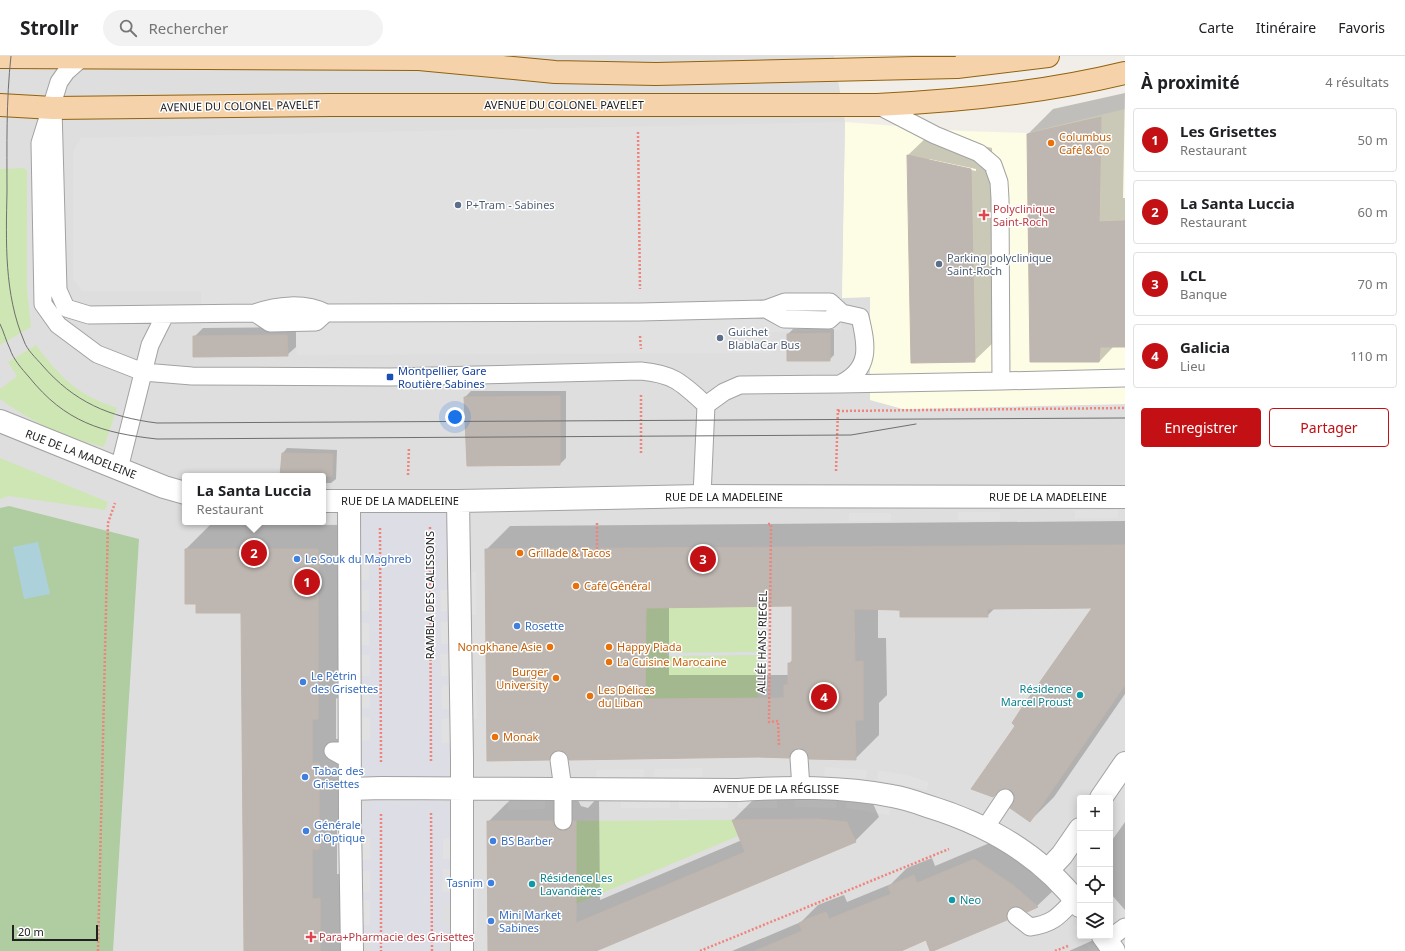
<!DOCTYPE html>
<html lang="fr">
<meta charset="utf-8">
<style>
body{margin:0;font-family:"Noto Sans",sans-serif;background:#f2f2f2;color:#202124}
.controls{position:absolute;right:12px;bottom:12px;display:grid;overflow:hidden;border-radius:4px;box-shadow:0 2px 10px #0003}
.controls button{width:36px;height:36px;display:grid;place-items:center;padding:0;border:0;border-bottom:1px solid #e0e0e0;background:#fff;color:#202124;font:20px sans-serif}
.scale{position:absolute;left:12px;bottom:10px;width:86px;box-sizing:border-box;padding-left:4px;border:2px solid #212121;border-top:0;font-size:11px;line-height:14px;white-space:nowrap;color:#212121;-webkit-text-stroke:3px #fff;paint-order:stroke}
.you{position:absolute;left:455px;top:361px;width:14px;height:14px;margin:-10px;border:3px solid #fff;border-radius:50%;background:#1a73e8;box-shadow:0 0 0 6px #1a73e833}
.badge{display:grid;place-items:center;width:26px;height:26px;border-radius:50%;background:#c21015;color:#fff;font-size:13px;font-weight:700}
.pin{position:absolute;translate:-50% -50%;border:2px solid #fff;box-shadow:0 1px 4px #0006}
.popup{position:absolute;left:182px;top:417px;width:144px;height:52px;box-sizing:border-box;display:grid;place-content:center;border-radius:4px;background:#fff;filter:drop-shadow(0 1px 3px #0005);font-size:13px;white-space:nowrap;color:#757577}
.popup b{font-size:15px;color:#202124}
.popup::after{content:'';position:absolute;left:50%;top:100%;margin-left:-8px;border:8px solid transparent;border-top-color:#fff}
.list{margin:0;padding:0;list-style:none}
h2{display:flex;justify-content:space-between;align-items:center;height:52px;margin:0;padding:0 16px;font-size:17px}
h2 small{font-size:13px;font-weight:400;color:#757577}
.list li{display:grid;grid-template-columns:26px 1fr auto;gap:12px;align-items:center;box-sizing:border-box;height:64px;margin:0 8px 8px;padding:0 8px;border:1px solid #e0e0e0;border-radius:4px}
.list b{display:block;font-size:15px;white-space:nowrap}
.list p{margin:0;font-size:13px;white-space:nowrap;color:#757577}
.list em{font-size:13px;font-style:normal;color:#757577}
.actions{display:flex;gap:8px;padding:12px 16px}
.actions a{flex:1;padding:9px 0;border:1px solid #c21015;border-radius:4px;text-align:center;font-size:14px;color:#c21015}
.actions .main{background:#c21015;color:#fff}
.icon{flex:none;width:22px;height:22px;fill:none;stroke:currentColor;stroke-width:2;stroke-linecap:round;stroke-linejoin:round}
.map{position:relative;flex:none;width:1125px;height:895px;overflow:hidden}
header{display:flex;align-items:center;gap:24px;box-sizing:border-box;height:56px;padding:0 20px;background:#fff;border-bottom:1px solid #e0e0e0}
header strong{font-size:19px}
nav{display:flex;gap:22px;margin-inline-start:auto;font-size:14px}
.search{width:280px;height:36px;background:#f2f2f2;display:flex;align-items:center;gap:10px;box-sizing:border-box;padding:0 14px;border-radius:22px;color:#757577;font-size:15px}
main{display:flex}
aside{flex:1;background:#fff}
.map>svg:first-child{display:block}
.residential{fill:#dfdede;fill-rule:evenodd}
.education{fill:#fdfce5}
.grass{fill:#cee6b3}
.forest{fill:#afcda1}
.parking{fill:#e1e1e1}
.plaza{fill:#dddde6}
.water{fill:#add1da}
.shadow{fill:#0003;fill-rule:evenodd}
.building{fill:#beb7b1;stroke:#c1b5ac;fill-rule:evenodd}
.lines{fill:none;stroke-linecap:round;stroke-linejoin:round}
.service-casing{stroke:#a2a2a2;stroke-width:19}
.minor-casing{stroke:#a2a2a2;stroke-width:24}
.primary-casing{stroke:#92620c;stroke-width:24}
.path{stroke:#f0837b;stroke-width:2.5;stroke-dasharray:2 2;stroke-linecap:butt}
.service{stroke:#fff;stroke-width:17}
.minor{stroke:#fff;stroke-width:22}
.primary{stroke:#f5d2a9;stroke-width:22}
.tram{stroke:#6f6f6f;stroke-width:1}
.food-dot{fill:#e8710a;stroke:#fff;stroke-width:1.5}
.service-dot{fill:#5c6f8a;stroke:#fff;stroke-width:1.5}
.health-dot{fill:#e0444e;stroke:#fff;stroke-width:1.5}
.transit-dot{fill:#1a4fb4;stroke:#fff;stroke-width:1.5}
.shop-dot{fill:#3f7fe0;stroke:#fff;stroke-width:1.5}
.culture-dot{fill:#0f9aa8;stroke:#fff;stroke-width:1.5}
.labels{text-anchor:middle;stroke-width:3;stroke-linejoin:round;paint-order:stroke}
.street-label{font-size:11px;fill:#212121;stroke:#fff}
.food-label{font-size:11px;fill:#c56008;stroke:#fff;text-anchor:start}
.service-label{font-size:11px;fill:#4e5e75;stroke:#fff;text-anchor:start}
.health-label{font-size:11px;fill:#be3a42;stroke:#fff;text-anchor:start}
.transit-label{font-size:11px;fill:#164399;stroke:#fff;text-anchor:start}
.shop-label{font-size:11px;fill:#366cbe;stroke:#fff;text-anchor:start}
.culture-label{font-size:11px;fill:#0d838f;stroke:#fff;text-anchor:start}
</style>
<header>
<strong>Strollr</strong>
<div class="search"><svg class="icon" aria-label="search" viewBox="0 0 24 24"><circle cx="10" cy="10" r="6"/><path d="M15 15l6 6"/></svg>Rechercher</div>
<nav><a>Carte</a><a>Itinéraire</a><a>Favoris</a></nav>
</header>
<main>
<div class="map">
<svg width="1125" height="895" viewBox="0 0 1125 895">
<rect width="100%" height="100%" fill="#f1eee9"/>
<path class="residential" d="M 0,0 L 834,0 L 845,66 L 842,242 L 870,241 L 871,344 L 903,353 L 1125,348 L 1125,895 L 0,895 ZM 185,420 L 323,420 L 323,466 L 185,466 ZM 1080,742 L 1110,742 L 1110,880 L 1080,880 Z"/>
<path class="education" d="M 1125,53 L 1125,348 L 903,353 L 870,344 L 870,241 L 842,242 L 845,66 L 962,75 L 1027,77 Z"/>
<path class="grass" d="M 24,112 L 27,115 L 27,234 L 31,271 L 0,289 L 0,113 Z
M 36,289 C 62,323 76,338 117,352 L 105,388 L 103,391 C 66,381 31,366 0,343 L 0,333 L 17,320 L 8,306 Z
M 0,402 L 108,446 L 105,454 L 9,440 L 0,443 Z
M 757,550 L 758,642 L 645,643 L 646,552 Z
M 732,764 L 738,780 L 576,848 L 576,765 Z"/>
<path class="forest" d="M 9,450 L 139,483 L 113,895 L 0,895 L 0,452 Z"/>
<path class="parking" d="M 845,66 L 841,274 L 771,276 L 770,297 L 297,299 L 295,271 L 201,272 L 201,235 L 82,235 L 73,223 L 73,96 L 81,82 Z
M 1075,454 L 1118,454 L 1118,462 L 1075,462 Z
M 958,456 L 1000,456 L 1000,465 L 958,464 Z
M 849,457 L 891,457 L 891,465 L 849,465 Z
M 257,466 L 301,466 L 301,471 L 257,471 Z
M 359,500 L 369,500 L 369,524 L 359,524 Z
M 467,516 L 476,516 L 476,559 L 467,559 Z
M 449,533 L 450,556 L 441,556 L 440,534 Z
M 359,534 L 369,534 L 369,555 L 359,555 Z
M 450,565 L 451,588 L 441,588 L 440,566 Z
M 369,566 L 370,589 L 360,589 L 360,567 Z
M 451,597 L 451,620 L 441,620 L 440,598 Z
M 370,598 L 370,620 L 361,620 L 360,599 Z
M 468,624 L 476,624 L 477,663 L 468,663 Z
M 442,629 L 450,629 L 450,653 L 442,653 Z
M 360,630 L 370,630 L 370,652 L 361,652 Z
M 361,661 L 370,662 L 370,685 L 361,685 Z
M 441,662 L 450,662 L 450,687 L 442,688 Z
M 825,711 L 867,714 L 866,723 L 824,720 Z
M 702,712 L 702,721 L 654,722 L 654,713 Z
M 644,713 L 644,722 L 597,722 L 596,714 Z
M 878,714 L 906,719 L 929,726 L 926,734 L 877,724 Z
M 795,741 L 837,743 L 836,752 L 794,751 Z
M 727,742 L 728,752 L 679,753 L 679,743 Z
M 738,742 L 777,742 L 777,752 L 738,752 Z
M 847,743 L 891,750 L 889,759 L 846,752 Z
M 545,744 L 545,753 L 508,754 L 507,745 Z
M 621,744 L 670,744 L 670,752 L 621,752 Z
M 361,781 L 370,781 L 371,803 L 362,804 Z
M 443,782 L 451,782 L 451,803 L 443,803 Z
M 443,813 L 451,813 L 451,837 L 442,836 Z
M 370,814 L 370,836 L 362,836 L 362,815 Z
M 469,827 L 478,827 L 477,875 L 469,875 Z
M 362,844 L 370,844 L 370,869 L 362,869 Z
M 1080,866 L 1080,880 L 1090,880 L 1101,895 L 1091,895 L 1073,871 Z"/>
<path class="plaza" d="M 438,456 L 447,460 L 448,464 L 449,503 L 441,503 L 441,524 L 449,524 L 449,533 L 440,534 L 441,555 L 450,556 L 450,565 L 441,566 L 441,588 L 451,588 L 451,597 L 440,598 L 441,620 L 451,620 L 450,629 L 442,630 L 442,653 L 450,653 L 450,662 L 441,663 L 442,687 L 450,687 L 451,711 L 446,720 L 438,722 L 370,723 L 365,721 L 361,714 L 361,685 L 370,684 L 370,662 L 361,661 L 361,652 L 370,652 L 370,631 L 360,630 L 361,620 L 370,620 L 370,599 L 360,599 L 360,589 L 370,589 L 369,567 L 360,567 L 359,555 L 369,555 L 369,534 L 359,534 L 359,524 L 369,524 L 369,501 L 359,500 L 361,463 L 363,459 L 367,457 Z
M 756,596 L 757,599 L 667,600 L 667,597 Z
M 442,744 L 449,747 L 451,782 L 443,783 L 443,803 L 451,803 L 451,813 L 443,813 L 442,836 L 451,837 L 451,848 L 443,848 L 443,868 L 451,868 L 451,877 L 444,878 L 444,895 L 371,895 L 371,878 L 362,879 L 362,869 L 370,869 L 370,844 L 362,844 L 362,836 L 370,836 L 370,815 L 362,815 L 362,804 L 371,803 L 370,781 L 361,781 L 363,751 L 371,745 Z"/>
<path class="water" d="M 38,486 L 50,538 L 24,543 L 13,491 Z"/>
<path class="shadow" d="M 1125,37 L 1123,142 L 1125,142 L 1125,290 L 1114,290 L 1099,306 L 1028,78 L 1053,53 Z
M 930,78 L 992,92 L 996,284 L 974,305 L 908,99 ZM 929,103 L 976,113 L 976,115 L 929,105 Z
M 296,271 L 296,291 L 287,299 L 194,281 L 203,272 Z
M 793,273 L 834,273 L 834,299 L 829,304 L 788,278 Z
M 471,335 L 566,335 L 566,402 L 560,408 L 468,409 L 465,341 Z
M 287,392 L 337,394 L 336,423 L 331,427 L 323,427 L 323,420 L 281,420 L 283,397 Z
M 1125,465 L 1125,638 L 1054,741 L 1030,765 L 1016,742 L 1016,669 L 1094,551 L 995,552 L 987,560 L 878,553 L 878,582 L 886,582 L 887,639 L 879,647 L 879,679 L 855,703 L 808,695 L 799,691 L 789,701 L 567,697 L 559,693 L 549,703 L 486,494 L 510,470 ZM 793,549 L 793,603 L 789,608 L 789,619 L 669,619 L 669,551 Z
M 211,468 L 342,469 L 343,637 L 336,643 L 336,683 L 344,682 L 344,767 L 337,774 L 337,818 L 344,818 L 345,895 L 245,895 L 242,556 L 197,547 L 186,493 Z
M 598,741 L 599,741 L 600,844 L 742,784 L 733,764 L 756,741 L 871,743 L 879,761 L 855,785 L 594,895 L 489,895 L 488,766 L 512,742 L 577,742 L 581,750 L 588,752 Z
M 1125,766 L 1125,854 L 1110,837 L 1110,787 Z
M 992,786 L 1055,833 L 1037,850 L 1020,850 L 1006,863 L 926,883 L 898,895 L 732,895 L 801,866 L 818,849 L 828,845 L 844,839 L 847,846 L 891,828 L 907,812 L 932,802 L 935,810 Z
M 1098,882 L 1105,895 L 1069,895 Z"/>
<path class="building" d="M 1101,61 L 1099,166 L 1125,165 L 1125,291 L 1100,291 L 1099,306 L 1030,306 L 1027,78 Z
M 907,99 L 971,113 L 975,306 L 911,307 Z
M 830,277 L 830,305 L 787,305 L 787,278 Z
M 287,279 L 288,300 L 193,301 L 193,280 Z
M 560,340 L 560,409 L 467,410 L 464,341 Z
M 282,397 L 333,398 L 332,420 L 280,420 Z
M 1125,489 L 1125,629 L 1030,766 L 1010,752 L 1015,742 L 1010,734 L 1001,733 L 993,741 L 971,733 L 1015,670 L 1012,667 L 1021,653 L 1092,552 L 987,553 L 988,561 L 900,561 L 900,554 L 854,553 L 855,606 L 863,605 L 863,664 L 855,664 L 856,704 L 809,703 L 807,696 L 799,692 L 793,694 L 789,702 L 758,701 L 569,704 L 567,698 L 558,694 L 553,696 L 549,704 L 487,705 L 485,493 ZM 792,550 L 792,607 L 788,607 L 788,629 L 784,629 L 784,642 L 645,643 L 646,552 Z
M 185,493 L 318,493 L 318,663 L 312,663 L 312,707 L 319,707 L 319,793 L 312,793 L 312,843 L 320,842 L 320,895 L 244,895 L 241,557 L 196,557 L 196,548 L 185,548 Z
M 819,763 L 847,766 L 856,786 L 596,895 L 488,895 L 487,765 L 553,765 L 558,773 L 563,775 L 568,773 L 573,765 L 576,765 L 576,867 L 745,796 L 732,764 Z
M 974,803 L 1013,829 L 1038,851 L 1027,856 L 1018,850 L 1012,851 L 1006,858 L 1007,864 L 933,895 L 930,895 L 926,884 L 901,895 L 755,895 L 802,875 L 799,867 L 810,862 L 826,856 L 829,863 L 891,838 L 888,830 L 914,819 L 917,827 Z"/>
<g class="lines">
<g class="service-casing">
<path id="service" d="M 83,1 L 66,16 L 59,26 L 40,87 L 43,248 L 58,269 L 97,298 L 143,316 L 192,320 L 390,321 L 641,315 C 674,318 682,327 706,349 L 702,440
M 53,52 L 58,234 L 66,252 L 89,259 L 255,257 C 276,249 305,246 326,257 L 640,256 L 766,253 L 785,246 L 830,246 L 842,257 L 860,261 C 867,290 871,313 840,328 L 740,329 L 724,336 L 706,349
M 766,253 L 784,263 L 829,264 L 839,255
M 255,257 L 270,267 L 316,266 L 326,257
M 1001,325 L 1125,322
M 840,328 L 1001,325 L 1000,143 L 999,126 L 993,109 L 979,97 L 935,79 L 877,49
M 119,413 L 150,289 L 165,259
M 342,700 L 333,695 L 350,695
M 799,702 L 801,732
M 559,704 L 563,733 L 563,765
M 985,772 L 1005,742
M 1016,860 L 1030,871 C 1053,868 1059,860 1075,843
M 1107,884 L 1125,871"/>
</g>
<g class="minor-casing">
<path id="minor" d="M 0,365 L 164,431 L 185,437
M 323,445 L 458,445 L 702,440 L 1125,441
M 349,445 L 350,765 L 352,895
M 458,445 L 462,701 L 462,895
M 350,733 L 381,732 L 738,734 C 789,731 841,730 892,740 C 904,742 916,746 927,750 C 987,768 1042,800 1080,850
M 1101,742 L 1125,707
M 1048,814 L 1062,799 L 1080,773
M 1103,880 L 1114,895"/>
</g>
<g class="primary-casing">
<path id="primary" d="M 0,1 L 419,3 L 555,16 L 656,18 L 957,11 L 1048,0
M 0,49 L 53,52 L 331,49 L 877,49 C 961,45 1043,37 1125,17"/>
</g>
<path class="path" d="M 638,76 L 640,233
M 640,280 L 641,293
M 838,355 L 1125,352
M 641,397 L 641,338
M 836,415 L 838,352
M 408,419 L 409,391
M 768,468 L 771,468 L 769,666 L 778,665 L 779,689
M 430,471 L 431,706
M 380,472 L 381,707
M 597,493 L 597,467
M 431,757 L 432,895
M 381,758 L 381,895
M 98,895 L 108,467 L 115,447
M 700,895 L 949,793
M 1055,895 L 1068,890"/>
<use href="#service" class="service"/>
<use href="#minor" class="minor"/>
<use href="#primary" class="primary"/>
<path class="tram" d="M 11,0 C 6,45 7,90 7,136 C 6,185 4,238 24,285 C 27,294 36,302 42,309 C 74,346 109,361 157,367 L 1125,362
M 0,268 C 4,276 6,285 10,293 C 13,303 22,313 29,321 C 65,366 102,377 157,383 L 851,379 L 916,368"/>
</g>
<g class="food-dot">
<circle cx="1051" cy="87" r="4"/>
<circle cx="520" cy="497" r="4"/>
<circle cx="576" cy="530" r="4"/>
<circle cx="550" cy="591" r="4"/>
<circle cx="609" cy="591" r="4"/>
<circle cx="609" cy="606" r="4"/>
<circle cx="556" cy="622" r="4"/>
<circle cx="590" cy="640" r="4"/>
<circle cx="495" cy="681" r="4"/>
</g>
<g class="service-dot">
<circle cx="458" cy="149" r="4"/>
<circle cx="939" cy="208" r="4"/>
<circle cx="720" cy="282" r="4"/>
</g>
<g class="health-dot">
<path d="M982 153h4v4h4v4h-4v4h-4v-4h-4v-4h4z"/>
<path d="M309 875h4v4h4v4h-4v4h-4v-4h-4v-4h4z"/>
</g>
<rect class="transit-dot" x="386" y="317" width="8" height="8" rx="2"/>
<g class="shop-dot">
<circle cx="297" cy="503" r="4"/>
<circle cx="517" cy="570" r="4"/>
<circle cx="303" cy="626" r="4"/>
<circle cx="305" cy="721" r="4"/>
<circle cx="306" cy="775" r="4"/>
<circle cx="493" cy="785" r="4"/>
<circle cx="491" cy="827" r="4"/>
<circle cx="491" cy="865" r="4"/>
</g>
<g class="culture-dot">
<circle cx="1080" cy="639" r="4"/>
<circle cx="532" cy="828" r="4"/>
<circle cx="952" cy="844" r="4"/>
</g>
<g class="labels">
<g class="street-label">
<text x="564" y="53">AVENUE DU COLONEL PAVELET</text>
<text transform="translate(240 50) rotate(-1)" y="4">AVENUE DU COLONEL PAVELET</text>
<text transform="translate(81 398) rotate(21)" y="4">RUE DE LA MADELEINE</text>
<text x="724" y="445">RUE DE LA MADELEINE</text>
<text x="1048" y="445">RUE DE LA MADELEINE</text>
<text x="400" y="449">RUE DE LA MADELEINE</text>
<text transform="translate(430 539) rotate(-90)" y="4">RAMBLA DES CALISSONS</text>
<text transform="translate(762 586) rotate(-89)" y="4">ALLÉE HANS RIEGEL</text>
<text x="776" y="737">AVENUE DE LA RÉGLISSE</text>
</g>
<g class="food-label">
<text x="1059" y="85">Columbus<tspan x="1059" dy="13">Café &amp; Co</tspan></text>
<text x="528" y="501">Grillade &amp; Tacos</text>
<text x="584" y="534">Café Général</text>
<text x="542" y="595" text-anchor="end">Nongkhane Asie</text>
<text x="617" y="595">Happy Piada</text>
<text x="617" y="610">La Cuisine Marocaine</text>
<text x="548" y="620" text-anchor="end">Burger<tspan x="548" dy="13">University</tspan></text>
<text x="598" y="638">Les Délices<tspan x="598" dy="13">du Liban</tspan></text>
<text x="503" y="685">Monak</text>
</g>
<g class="service-label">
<text x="466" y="153">P+Tram - Sabines</text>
<text x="947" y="206">Parking polyclinique<tspan x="947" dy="13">Saint-Roch</tspan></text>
<text x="728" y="280">Guichet<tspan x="728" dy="13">BlablaCar Bus</tspan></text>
</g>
<g class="health-label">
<text x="993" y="157">Polyclinique<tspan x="993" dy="13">Saint-Roch</tspan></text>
<text x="319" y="885">Para+Pharmacie des Grisettes</text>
</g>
<g class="transit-label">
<text x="398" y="319">Montpellier, Gare<tspan x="398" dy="13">Routière Sabines</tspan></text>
</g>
<g class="shop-label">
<text x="305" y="507">Le Souk du Maghreb</text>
<text x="525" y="574">Rosette</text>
<text x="311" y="624">Le Pétrin<tspan x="311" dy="13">des Grisettes</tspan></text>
<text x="313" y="719">Tabac des<tspan x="313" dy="13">Grisettes</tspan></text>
<text x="314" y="773">Générale<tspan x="314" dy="13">d'Optique</tspan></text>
<text x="501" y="789">BS Barber</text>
<text x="483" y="831" text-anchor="end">Tasnim</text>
<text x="499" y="863">Mini Market<tspan x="499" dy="13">Sabines</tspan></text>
</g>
<g class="culture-label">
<text x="1072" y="637" text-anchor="end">Résidence<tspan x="1072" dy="13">Marcel Proust</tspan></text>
<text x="540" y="826">Résidence Les<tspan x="540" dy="13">Lavandières</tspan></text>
<text x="960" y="848">Neo</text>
</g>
</g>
</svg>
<div class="controls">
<button>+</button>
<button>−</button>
<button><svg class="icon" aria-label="locate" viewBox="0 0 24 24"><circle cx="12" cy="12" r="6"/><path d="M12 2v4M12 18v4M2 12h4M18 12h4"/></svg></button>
<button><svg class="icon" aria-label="layers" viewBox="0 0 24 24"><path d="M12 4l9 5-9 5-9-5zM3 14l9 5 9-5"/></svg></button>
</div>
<div class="scale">20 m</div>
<div class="you"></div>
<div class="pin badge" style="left:307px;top:526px">1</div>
<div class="pin badge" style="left:254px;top:497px">2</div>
<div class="popup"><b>La Santa Luccia</b>Restaurant</div>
<div class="pin badge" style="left:703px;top:503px">3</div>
<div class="pin badge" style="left:824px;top:641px">4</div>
</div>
<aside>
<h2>À proximité<small>4 résultats</small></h2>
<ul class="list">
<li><span class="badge">1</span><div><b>Les Grisettes</b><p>Restaurant</p></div><em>50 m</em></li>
<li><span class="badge">2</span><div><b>La Santa Luccia</b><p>Restaurant</p></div><em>60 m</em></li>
<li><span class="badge">3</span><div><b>LCL</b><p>Banque</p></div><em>70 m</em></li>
<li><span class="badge">4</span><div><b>Galicia</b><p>Lieu</p></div><em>110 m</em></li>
</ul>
<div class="actions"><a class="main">Enregistrer</a><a>Partager</a></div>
</aside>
</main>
